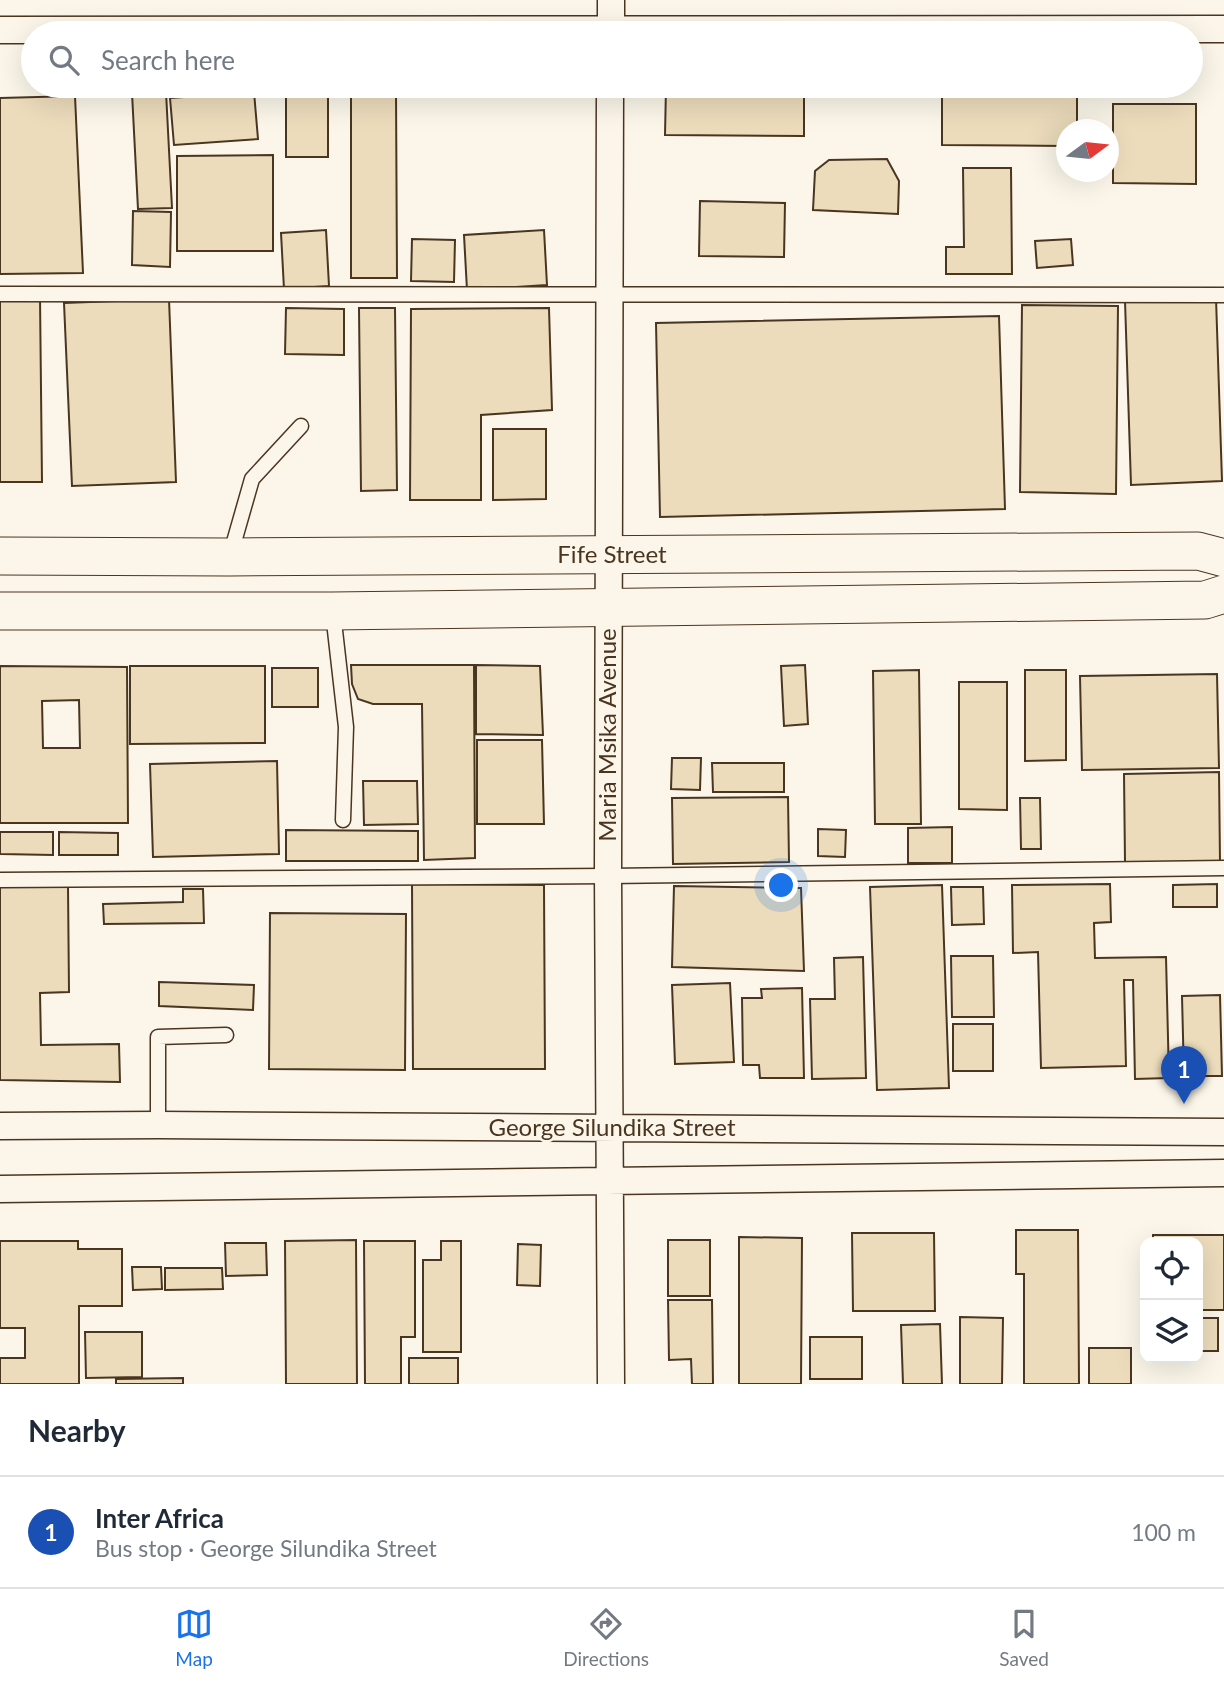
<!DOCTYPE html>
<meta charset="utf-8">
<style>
body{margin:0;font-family:Lato,sans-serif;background:#f6f6f7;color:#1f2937}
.controls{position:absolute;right:21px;bottom:21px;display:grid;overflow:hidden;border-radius:14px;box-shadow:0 7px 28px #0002}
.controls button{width:63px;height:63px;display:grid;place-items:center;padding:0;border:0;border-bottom:2px solid #e0e1e3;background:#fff;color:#1f2937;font:35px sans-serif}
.compass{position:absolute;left:1056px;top:119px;width:63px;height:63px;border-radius:50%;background:#fff;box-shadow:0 7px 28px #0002;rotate:75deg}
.you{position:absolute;left:782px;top:886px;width:24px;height:24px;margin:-18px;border:5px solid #fff;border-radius:50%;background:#1a73e8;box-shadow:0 0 0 10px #1a73e833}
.badge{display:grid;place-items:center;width:46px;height:46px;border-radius:50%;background:#1a73e8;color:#fff;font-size:23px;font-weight:700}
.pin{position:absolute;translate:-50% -58px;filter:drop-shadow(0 2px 4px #0008)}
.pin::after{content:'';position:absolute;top:37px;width:24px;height:21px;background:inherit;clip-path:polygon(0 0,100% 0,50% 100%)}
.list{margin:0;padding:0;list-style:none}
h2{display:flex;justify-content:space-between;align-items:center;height:91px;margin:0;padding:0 28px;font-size:30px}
h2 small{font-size:23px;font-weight:400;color:#747a83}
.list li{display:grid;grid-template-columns:46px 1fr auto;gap:21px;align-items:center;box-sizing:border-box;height:112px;padding:0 28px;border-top:2px solid #e0e1e3}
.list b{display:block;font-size:26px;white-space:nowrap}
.list p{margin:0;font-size:23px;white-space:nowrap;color:#747a83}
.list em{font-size:23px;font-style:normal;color:#747a83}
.icon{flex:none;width:38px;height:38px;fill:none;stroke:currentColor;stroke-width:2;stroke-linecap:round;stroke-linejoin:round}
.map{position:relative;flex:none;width:1224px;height:1384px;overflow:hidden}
.search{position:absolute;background:#fff;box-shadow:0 7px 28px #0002;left:21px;right:21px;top:21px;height:77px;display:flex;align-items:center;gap:18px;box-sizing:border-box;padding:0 24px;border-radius:38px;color:#747a83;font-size:26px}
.sheet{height:203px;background:#fff}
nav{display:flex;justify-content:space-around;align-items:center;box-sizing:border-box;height:98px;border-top:2px solid #e0e1e3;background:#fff;font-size:19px;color:#747a83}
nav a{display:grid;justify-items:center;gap:4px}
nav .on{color:#1a73e8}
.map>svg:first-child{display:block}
.building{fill:#ecdcbc;stroke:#4a3520;stroke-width:2;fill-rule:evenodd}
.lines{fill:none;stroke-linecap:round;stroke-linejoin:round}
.lane-casing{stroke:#4a3520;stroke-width:17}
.street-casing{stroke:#4a3520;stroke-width:29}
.secondary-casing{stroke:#4a3520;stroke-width:39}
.lane{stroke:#fbf6e9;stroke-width:14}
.street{stroke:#fbf6e9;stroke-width:26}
.secondary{stroke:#fbf6e9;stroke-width:37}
.labels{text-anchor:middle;stroke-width:5;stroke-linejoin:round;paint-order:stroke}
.street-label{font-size:24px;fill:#4a3520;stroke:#fbf6e9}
</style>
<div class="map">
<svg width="1224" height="1384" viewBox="0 0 1224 1384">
<rect width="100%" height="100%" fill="#fbf6e9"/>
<path class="building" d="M 666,87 L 804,88 L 804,136 L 665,135 Z
M 351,90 L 396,90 L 397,278 L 351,278 Z
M 166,92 L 172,208 L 138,209 L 132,93 Z
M 254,92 L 258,139 L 174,145 L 170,98 Z
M 286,93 L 328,93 L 328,157 L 286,157 Z
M 942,93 L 1077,96 L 1077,130 L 1066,130 L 1066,146 L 942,145 Z
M 75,96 L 83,273 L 0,274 L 0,98 Z
M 1113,104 L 1196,104 L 1196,184 L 1113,183 Z
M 273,155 L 273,251 L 177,251 L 177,156 Z
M 887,159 L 899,181 L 898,214 L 813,210 L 815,171 L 829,160 Z
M 963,168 L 1011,168 L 1012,274 L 946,274 L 946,247 L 964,247 Z
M 700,201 L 785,203 L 784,257 L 699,256 Z
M 133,211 L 171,212 L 170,267 L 132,265 Z
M 326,230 L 329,286 L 284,289 L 281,233 Z
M 544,230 L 547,285 L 467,290 L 464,235 Z
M 412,239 L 455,240 L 454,282 L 411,281 Z
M 1071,239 L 1073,265 L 1037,268 L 1035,241 Z
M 0,297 L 40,297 L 42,482 L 0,482 Z
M 1216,298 L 1222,481 L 1131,485 L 1125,301 Z
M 169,299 L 176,482 L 72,486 L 64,303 Z
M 1022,305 L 1118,306 L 1116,494 L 1020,492 Z
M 286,308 L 344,309 L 344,355 L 285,354 Z
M 359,308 L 395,308 L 397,490 L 361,491 Z
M 549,308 L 552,410 L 481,415 L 481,500 L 410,500 L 411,309 Z
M 999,316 L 1005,509 L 660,517 L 656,323 Z
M 493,429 L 546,429 L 546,499 L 493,500 Z
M 351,665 L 474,665 L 475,858 L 424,860 L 422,704 L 373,704 L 358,699 L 352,684 Z
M 476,665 L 540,666 L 543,735 L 476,734 Z
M 805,665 L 808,724 L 784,726 L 781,666 Z
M 0,666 L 127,667 L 128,823 L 0,823 ZM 79,700 L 80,748 L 43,748 L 42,701 Z
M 130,666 L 265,666 L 265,743 L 130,744 Z
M 272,668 L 318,668 L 318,707 L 272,707 Z
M 919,670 L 921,824 L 875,824 L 873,671 Z
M 1025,670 L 1066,670 L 1066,760 L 1025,761 Z
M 1217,674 L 1219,768 L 1082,770 L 1080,676 Z
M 959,682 L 1007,682 L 1007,810 L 959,809 Z
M 477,740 L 542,740 L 544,824 L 477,824 Z
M 672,758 L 701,758 L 700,790 L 671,789 Z
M 277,761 L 279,854 L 153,857 L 150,764 Z
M 712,763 L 784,763 L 784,792 L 713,792 Z
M 1219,772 L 1220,862 L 1125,862 L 1124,774 Z
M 363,781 L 417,781 L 418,824 L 364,825 Z
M 788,797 L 789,862 L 673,864 L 672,798 Z
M 1020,798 L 1040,798 L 1041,849 L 1021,849 Z
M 952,827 L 952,863 L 908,863 L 908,828 Z
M 818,829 L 846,830 L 845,857 L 818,856 Z
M 286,830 L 418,831 L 418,861 L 286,861 Z
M 0,832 L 53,832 L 53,855 L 0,854 Z
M 59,832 L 118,833 L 118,855 L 59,855 Z
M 412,884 L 544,885 L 545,1069 L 413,1069 Z
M 1110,884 L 1111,922 L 1094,923 L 1095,958 L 1166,957 L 1169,1078 L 1135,1079 L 1133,980 L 1124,980 L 1126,1066 L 1041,1068 L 1038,952 L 1013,953 L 1012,885 Z
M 1217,884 L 1217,907 L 1173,907 L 1173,885 Z
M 942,885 L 949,1088 L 877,1090 L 870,887 Z
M 0,886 L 68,886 L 69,992 L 40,993 L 41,1045 L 119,1044 L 120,1082 L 0,1080 Z
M 674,886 L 801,888 L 804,971 L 672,967 Z
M 951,887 L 983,887 L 984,924 L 952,925 Z
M 183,889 L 203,889 L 204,923 L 104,924 L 103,904 L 183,902 Z
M 270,913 L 406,914 L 405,1070 L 269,1069 Z
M 951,956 L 993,956 L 994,1017 L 952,1017 Z
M 863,957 L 866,1078 L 812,1079 L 810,999 L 835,999 L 834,958 Z
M 159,982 L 254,985 L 253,1010 L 159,1006 Z
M 730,983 L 734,1062 L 675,1064 L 672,985 Z
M 802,988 L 804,1078 L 760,1078 L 759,1065 L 743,1065 L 742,998 L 762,998 L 761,989 Z
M 1220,995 L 1222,1076 L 1184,1076 L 1182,996 Z
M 953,1024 L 993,1024 L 993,1071 L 953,1071 Z
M 1016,1230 L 1078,1230 L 1079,1384 L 1024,1384 L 1024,1274 L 1016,1274 Z
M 852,1233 L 934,1233 L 935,1311 L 853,1311 Z
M 1153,1235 L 1224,1235 L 1224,1310 L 1198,1310 L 1198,1242 L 1153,1242 Z
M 739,1237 L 802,1238 L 801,1384 L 739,1384 Z
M 356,1240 L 357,1384 L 286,1384 L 285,1241 Z
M 668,1240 L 710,1240 L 710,1296 L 668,1296 Z
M 0,1241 L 78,1241 L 78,1249 L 122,1249 L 122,1306 L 79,1306 L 79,1384 L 0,1384 L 0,1358 L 25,1358 L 25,1328 L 0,1328 Z
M 364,1241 L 415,1241 L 415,1337 L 401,1337 L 401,1384 L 365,1384 Z
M 441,1241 L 461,1241 L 461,1352 L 423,1352 L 423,1260 L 441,1260 Z
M 225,1243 L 266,1243 L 267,1275 L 226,1276 Z
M 518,1244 L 541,1245 L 540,1286 L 517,1285 Z
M 132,1267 L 161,1267 L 162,1289 L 133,1290 Z
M 165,1268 L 222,1268 L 223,1289 L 165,1290 Z
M 668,1300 L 712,1300 L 713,1384 L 692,1384 L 691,1359 L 669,1360 Z
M 960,1317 L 1003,1318 L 1002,1384 L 960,1384 Z
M 1198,1318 L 1218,1318 L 1218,1351 L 1198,1351 Z
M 940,1324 L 942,1384 L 903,1384 L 901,1325 Z
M 85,1332 L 142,1332 L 142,1377 L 86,1378 Z
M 810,1337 L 862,1337 L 862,1379 L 810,1379 Z
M 1089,1348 L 1131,1348 L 1131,1384 L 1089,1384 Z
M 409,1358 L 458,1358 L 458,1384 L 409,1384 Z
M 183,1378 L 183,1384 L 116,1384 L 116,1379 Z"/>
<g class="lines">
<g class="lane-casing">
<path id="lane" d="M 0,294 L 1224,295
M 230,556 L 252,479 L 301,426
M 333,613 L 346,727 L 343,820
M 0,880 L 608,876 L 1224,868
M 158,1125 L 158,1037 L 226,1035"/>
</g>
<g class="street-casing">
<path id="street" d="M 0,30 L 1224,29
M 611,33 L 611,0
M 610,86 L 608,876 L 611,1384
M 0,1126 L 158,1125 L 1224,1132
M 0,1189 L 1224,1173"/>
</g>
<g class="secondary-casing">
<path id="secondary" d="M 0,556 L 229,557 L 1198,551 L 1224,558
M 0,611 L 332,611 L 1205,600 L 1224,594"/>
</g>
<use href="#lane" class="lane"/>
<use href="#street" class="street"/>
<use href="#secondary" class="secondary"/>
</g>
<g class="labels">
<g class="street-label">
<text x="612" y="563">Fife Street</text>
<text transform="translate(608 735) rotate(-90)" y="8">Maria Msika Avenue</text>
<text x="612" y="1136">George Silundika Street</text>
</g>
</g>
</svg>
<div class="controls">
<button><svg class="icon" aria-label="locate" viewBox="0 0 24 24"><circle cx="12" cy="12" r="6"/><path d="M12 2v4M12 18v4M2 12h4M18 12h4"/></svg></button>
<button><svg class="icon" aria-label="layers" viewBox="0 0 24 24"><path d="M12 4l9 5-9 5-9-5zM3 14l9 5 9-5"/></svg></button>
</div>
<svg class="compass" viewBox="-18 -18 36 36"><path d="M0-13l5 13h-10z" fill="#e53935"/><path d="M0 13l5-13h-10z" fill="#747a83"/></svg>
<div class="you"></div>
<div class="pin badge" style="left:1184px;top:1104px;background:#1a4fb4">1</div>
<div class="search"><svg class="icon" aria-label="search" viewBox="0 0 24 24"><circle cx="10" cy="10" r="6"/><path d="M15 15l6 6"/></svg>Search here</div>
</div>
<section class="sheet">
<h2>Nearby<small></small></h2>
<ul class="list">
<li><span class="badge" style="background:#1a4fb4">1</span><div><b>Inter Africa</b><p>Bus stop · George Silundika Street</p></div><em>100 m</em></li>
</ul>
</section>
<nav>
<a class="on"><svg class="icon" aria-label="map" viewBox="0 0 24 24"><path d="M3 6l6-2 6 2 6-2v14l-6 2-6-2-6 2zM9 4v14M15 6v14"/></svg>Map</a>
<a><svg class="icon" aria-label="directions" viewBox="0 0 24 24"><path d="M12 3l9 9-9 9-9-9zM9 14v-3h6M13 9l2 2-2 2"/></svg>Directions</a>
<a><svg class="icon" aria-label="saved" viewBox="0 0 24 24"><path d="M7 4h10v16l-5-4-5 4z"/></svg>Saved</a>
</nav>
